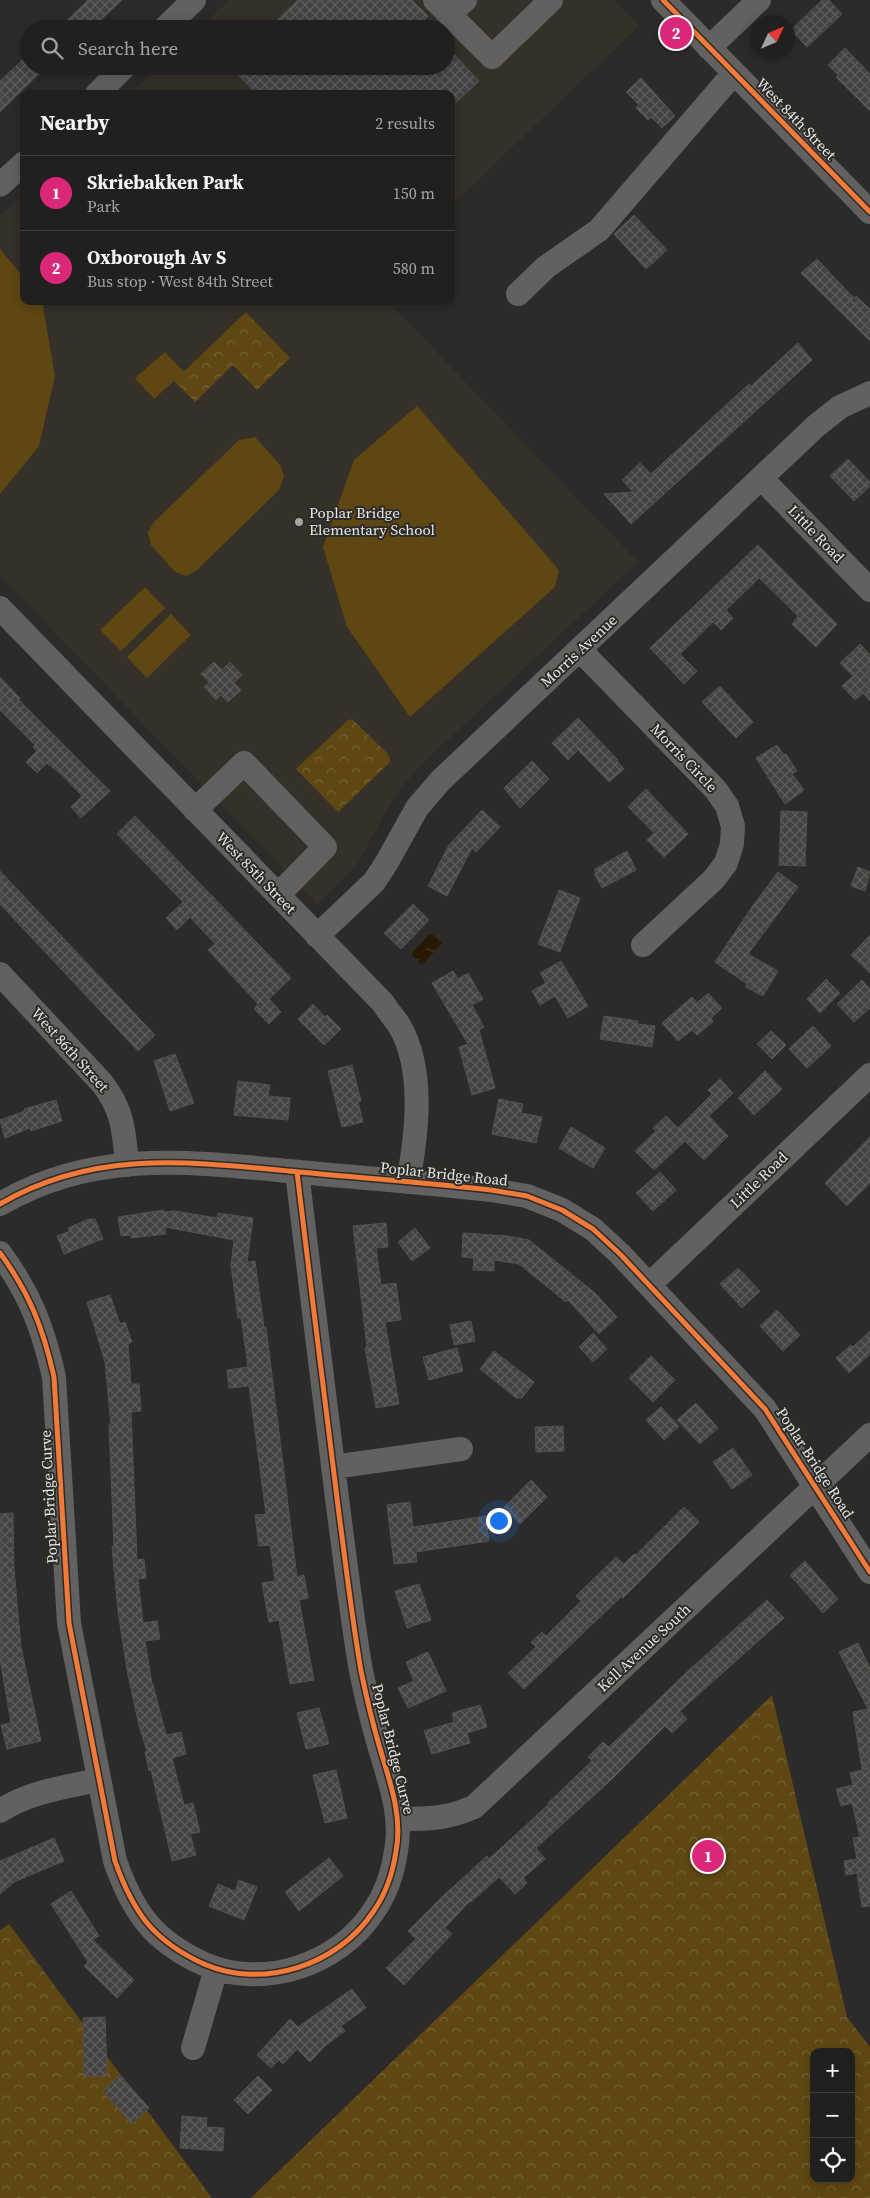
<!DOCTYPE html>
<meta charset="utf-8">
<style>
body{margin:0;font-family:"Source Serif 4",serif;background:#292828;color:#f1f3f6}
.controls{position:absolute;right:15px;bottom:15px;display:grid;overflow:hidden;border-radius:10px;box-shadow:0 2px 12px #0003}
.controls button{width:45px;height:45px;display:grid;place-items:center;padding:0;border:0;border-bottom:1px solid #3e3e3d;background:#21201f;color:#f1f3f6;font:25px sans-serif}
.compass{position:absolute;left:750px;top:15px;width:45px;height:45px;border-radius:50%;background:#21201f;box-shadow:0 2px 12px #0003;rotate:46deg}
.you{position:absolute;left:498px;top:1520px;width:18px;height:18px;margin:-12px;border:4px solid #fff;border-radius:50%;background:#1a73e8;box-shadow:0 0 0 8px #1a73e833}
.badge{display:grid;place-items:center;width:32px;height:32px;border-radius:50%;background:#db2777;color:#fff;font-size:16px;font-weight:700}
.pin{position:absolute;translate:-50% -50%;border:2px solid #fff;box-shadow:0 1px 5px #0006}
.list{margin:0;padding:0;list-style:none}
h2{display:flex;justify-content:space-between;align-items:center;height:65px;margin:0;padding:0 20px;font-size:21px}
h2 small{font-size:16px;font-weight:400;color:#a2a3a4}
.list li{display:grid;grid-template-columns:32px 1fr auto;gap:15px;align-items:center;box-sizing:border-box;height:75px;padding:0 20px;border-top:1px solid #3e3e3d}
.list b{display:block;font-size:19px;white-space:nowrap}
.list p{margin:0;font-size:16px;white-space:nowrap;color:#a2a3a4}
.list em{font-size:16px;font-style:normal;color:#a2a3a4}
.icon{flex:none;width:28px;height:28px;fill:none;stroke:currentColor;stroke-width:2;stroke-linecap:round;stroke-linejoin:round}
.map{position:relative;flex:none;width:870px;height:2198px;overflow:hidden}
.search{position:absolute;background:#21201f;box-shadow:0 2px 12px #0003;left:20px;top:20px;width:435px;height:55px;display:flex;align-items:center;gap:12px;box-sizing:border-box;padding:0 18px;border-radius:28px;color:#a2a3a4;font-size:19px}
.panel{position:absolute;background:#21201f;box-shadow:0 2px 12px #0003;left:20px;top:90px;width:435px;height:215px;border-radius:10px}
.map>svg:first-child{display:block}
.built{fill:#353028}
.park{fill:url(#park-crowns);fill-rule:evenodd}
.garden{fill:#5f4713}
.water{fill:url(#water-ripples)}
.building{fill:url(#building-cross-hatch);stroke:#52514f}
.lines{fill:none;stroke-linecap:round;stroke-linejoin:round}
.minor{stroke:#626160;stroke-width:24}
.cycleway-casing{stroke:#2d2b28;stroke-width:8}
.cycleway{stroke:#f17a3a;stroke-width:5}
.poi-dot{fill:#a7a6a4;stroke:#2d2b28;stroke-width:2}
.labels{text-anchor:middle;stroke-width:4;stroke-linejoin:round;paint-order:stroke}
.street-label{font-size:15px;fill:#e9e8e6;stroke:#2d2b28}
.poi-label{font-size:15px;fill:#e9e8e6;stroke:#2d2b28;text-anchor:start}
</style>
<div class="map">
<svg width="870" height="2198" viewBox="0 0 870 2198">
<defs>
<pattern id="park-crowns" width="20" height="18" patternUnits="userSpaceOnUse" patternTransform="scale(1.25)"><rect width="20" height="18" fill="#5f4713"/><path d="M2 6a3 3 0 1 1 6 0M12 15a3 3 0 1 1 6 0" fill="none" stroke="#766235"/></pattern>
<pattern id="water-ripples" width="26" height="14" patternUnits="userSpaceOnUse" patternTransform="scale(1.25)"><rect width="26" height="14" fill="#251904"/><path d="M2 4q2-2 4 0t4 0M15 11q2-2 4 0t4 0" fill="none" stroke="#453a29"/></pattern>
<pattern id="building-cross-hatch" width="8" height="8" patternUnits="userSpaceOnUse" patternTransform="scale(1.25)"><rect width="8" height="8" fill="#444342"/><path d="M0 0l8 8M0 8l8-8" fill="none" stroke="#5f5e5d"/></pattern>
</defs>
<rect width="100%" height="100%" fill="#2c2b29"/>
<path class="built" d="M 229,0 L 613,0 L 639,26 L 451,206 L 451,94 L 129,94 L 159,66 L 446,66 L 446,29 L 198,29 Z
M 24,194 L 24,301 L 388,301 L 638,562 L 418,768 L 394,797 L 358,863 L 317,904 L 0,576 L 0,216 Z"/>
<path class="park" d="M 246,312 L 290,358 L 257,390 L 233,365 L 195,402 L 174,381 Z
M 352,719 L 388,754 L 390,759 L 389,763 L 338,812 L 296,769 L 347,721 Z
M 772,1695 L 847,2017 L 870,2047 L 870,2198 L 251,2198 ZM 814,2052 L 851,2052 L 851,2179 L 814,2179 Z
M 9,1924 L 212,2198 L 0,2198 L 0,1930 Z"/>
<path class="garden" d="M 0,249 L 24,278 L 24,301 L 42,301 L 55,376 L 39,446 L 0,494 Z
M 165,352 L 184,372 L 154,399 L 135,378 Z
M 417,406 L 559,570 L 555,587 L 410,717 L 347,627 L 323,547 L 354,460 Z
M 255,437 L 281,466 L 284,477 L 279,490 L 197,570 L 187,576 L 175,572 L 151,545 L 148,532 L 154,522 L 239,440 Z
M 145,587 L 165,608 L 121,651 L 100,630 Z
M 171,614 L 191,635 L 147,678 L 127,657 Z"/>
<path class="water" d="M 431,933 L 442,943 L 422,965 L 411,954 Z"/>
<path class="building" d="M 88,0 L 122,0 L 91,29 L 58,29 Z
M 298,0 L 412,0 L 428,16 L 423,21 L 430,29 L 268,29 Z
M 822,0 L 829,0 L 842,14 L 807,47 L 791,30 Z
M 446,46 L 479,81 L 451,107 L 451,94 L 256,94 L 230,66 L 446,66 Z
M 845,48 L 870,74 L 870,111 L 836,77 L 838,75 L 828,65 Z
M 29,54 L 29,66 L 47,66 L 0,112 L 0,81 Z
M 641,78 L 675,116 L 662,128 L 651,117 L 648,120 L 636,108 L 639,105 L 626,92 Z
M 634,215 L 667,250 L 646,269 L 614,234 Z
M 817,259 L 854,298 L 856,296 L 870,309 L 870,341 L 801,273 Z
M 798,343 L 812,360 L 631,524 L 604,494 L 633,492 L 622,480 L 640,463 L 651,474 L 749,384 L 751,386 Z
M 848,459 L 870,482 L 870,486 L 854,501 L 830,476 Z
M 758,545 L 837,624 L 816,647 L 792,624 L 798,616 L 759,578 L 726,610 L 733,618 L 721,630 L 713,622 L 680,654 L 697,671 L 684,684 L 650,648 Z
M 860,644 L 870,655 L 870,701 L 863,693 L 855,700 L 842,686 L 853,676 L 840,663 Z
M 214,662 L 222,670 L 230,662 L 242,675 L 234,683 L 241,690 L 228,702 L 221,695 L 216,700 L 204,687 L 209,682 L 201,674 Z
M 0,677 L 20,698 L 19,700 L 110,791 L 81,818 L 71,807 L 82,796 L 62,775 L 47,763 L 37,773 L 26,762 L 37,751 L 33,747 L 35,745 L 0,710 Z
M 720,686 L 753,722 L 736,738 L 702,702 Z
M 578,718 L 618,760 L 617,761 L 624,769 L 609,782 L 578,750 L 568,760 L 552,743 Z
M 777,745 L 784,755 L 786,754 L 797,771 L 792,774 L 804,790 L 785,804 L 756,758 Z
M 532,761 L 549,779 L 520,808 L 504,788 Z
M 646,789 L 688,834 L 664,857 L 647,840 L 654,833 L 628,807 Z
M 482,810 L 500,827 L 476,852 L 472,848 L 447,896 L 428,886 L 449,845 Z
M 781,811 L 807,812 L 805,866 L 779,865 Z
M 135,816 L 291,978 L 269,999 L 281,1012 L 269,1024 L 254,1009 L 258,1004 L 208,950 L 215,944 L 190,917 L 177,930 L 166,918 L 183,902 L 117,834 Z
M 627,851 L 636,870 L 602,888 L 595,875 L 595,869 Z
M 858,867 L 870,872 L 865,891 L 851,886 Z
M 0,871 L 155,1035 L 138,1051 L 0,904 Z
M 778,872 L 798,887 L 748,954 L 778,971 L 763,996 L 746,987 L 747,984 L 715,962 L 754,904 Z
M 559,890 L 580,898 L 560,952 L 538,944 Z
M 413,904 L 429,920 L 401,949 L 384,933 Z
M 870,935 L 870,973 L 851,955 Z
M 561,961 L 588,1006 L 568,1018 L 555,996 L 540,1005 L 532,991 L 546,983 L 540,973 Z
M 453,971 L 458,979 L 468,973 L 483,999 L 472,1005 L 484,1027 L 479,1030 L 495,1088 L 472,1095 L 459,1047 L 468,1044 L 432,983 Z
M 826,979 L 840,993 L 820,1013 L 807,999 Z
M 862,980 L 870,989 L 870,1008 L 854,1022 L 837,1004 Z
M 708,993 L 722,1008 L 711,1018 L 713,1022 L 697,1035 L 692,1030 L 678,1041 L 662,1023 L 692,997 L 697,1003 Z
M 313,1004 L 325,1017 L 327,1015 L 341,1029 L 324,1045 L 298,1019 Z
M 604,1016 L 638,1021 L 637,1024 L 655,1026 L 652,1047 L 600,1039 Z
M 813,1026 L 831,1046 L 807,1068 L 789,1049 Z
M 771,1031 L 786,1045 L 772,1059 L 757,1044 Z
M 175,1054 L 194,1103 L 170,1111 L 154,1061 Z
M 352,1065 L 361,1101 L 358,1102 L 363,1122 L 342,1127 L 328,1071 Z
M 765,1071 L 782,1089 L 754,1115 L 738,1098 Z
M 720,1079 L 733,1093 L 709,1116 L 728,1136 L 704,1160 L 685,1141 L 654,1170 L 635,1151 L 656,1131 L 653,1128 L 666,1116 L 678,1128 L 712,1094 L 708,1090 Z
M 238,1081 L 270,1085 L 268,1096 L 290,1098 L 288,1120 L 234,1115 Z
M 499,1099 L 523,1104 L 521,1113 L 542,1117 L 536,1143 L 492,1134 Z
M 56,1100 L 62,1121 L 31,1131 L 30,1128 L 5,1138 L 0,1120 L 25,1111 L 24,1109 Z
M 571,1127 L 605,1148 L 593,1168 L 559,1148 Z
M 870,1137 L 870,1183 L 847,1206 L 825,1183 Z
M 660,1172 L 676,1190 L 653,1211 L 636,1193 Z
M 164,1210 L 164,1212 L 175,1211 L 217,1218 L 218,1213 L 253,1218 L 247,1262 L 255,1261 L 264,1327 L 266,1327 L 297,1577 L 304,1575 L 308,1598 L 299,1600 L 314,1680 L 290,1684 L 279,1620 L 269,1622 L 262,1583 L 275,1581 L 270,1545 L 259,1546 L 255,1515 L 266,1514 L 249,1386 L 229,1388 L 227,1370 L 248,1367 L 241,1317 L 238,1318 L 231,1265 L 234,1240 L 165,1227 L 166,1234 L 131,1238 L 131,1235 L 121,1236 L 118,1217 Z
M 89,1219 L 95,1219 L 103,1239 L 64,1254 L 57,1236 L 70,1231 L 68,1228 Z
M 386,1223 L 388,1247 L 376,1248 L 381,1285 L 396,1283 L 401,1320 L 385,1322 L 399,1404 L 376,1408 L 365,1348 L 367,1348 L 353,1226 Z
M 415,1228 L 430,1248 L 412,1261 L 398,1242 Z
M 463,1233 L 507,1236 L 529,1240 L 595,1293 L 617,1317 L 599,1334 L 568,1300 L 566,1302 L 519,1264 L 494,1260 L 494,1271 L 473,1270 L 474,1258 L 462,1257 Z
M 738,1268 L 760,1291 L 742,1308 L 720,1284 Z
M 110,1295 L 120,1324 L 125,1322 L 132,1342 L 128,1344 L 131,1384 L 139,1384 L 141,1411 L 131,1412 L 137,1560 L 144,1559 L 146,1578 L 138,1579 L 143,1623 L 157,1621 L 160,1639 L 145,1641 L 152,1684 L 153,1684 L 166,1735 L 181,1732 L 186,1754 L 172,1758 L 184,1805 L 193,1803 L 200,1832 L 190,1834 L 196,1855 L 172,1861 L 151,1770 L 149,1771 L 145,1752 L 147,1751 L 139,1726 L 127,1670 L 118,1611 L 112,1547 L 114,1547 L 109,1425 L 111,1425 L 105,1362 L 87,1302 Z
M 777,1310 L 800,1335 L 783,1351 L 760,1326 Z
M 471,1321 L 475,1341 L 454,1345 L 450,1325 Z
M 870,1331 L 870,1354 L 849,1373 L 836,1358 L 851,1345 L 853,1347 Z
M 593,1333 L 607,1349 L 593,1362 L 579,1347 Z
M 457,1348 L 463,1371 L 429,1380 L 423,1357 Z
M 494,1351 L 534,1382 L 522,1398 L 516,1398 L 480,1369 Z
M 651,1356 L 675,1380 L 653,1402 L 629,1378 Z
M 696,1403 L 718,1428 L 700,1444 L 677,1420 Z
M 661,1407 L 679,1426 L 664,1440 L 646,1420 Z
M 563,1426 L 564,1451 L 536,1452 L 535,1427 Z
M 733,1448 L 752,1475 L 732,1489 L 713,1462 Z
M 531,1480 L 547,1497 L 520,1524 L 504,1507 Z
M 410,1502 L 413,1527 L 486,1516 L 489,1541 L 416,1552 L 417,1562 L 394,1564 L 387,1505 Z
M 684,1507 L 699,1522 L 623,1598 L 621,1597 L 524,1689 L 508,1673 L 536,1647 L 531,1642 L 542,1632 L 546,1636 L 581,1601 L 576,1596 L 616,1557 L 624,1564 L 634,1554 L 636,1555 Z
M 13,1513 L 14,1569 L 21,1647 L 41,1741 L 7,1749 L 1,1725 L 11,1723 L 0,1659 L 0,1514 Z
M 805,1561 L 838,1599 L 823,1613 L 790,1575 Z
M 419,1584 L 431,1620 L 407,1628 L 395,1591 Z
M 767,1600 L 784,1618 L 680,1711 L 687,1719 L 672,1733 L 665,1726 L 611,1780 L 536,1848 L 545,1859 L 523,1878 L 527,1883 L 515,1894 L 499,1877 L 471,1902 L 470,1901 L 445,1928 L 452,1934 L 404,1985 L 386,1968 L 416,1939 L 408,1931 L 444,1895 L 487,1856 L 489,1859 L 549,1804 L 548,1803 L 592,1761 L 588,1757 L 603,1742 L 609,1747 L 687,1672 Z
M 858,1643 L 870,1668 L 870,1906 L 862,1907 L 857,1873 L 846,1875 L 844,1861 L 857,1859 L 853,1838 L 860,1837 L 852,1803 L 841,1806 L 836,1789 L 853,1785 L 850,1773 L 869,1768 L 862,1769 L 853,1712 L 868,1709 L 839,1652 Z
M 428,1652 L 446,1691 L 408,1708 L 398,1688 L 414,1681 L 406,1662 Z
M 480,1705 L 487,1727 L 467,1733 L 470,1743 L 432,1754 L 424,1731 L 454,1722 L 452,1713 Z
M 319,1708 L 329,1744 L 306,1749 L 297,1713 Z
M 336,1770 L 347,1818 L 325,1823 L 313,1775 Z
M 54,1838 L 64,1861 L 14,1882 L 0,1894 L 0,1861 Z
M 329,1858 L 343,1876 L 299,1911 L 285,1892 Z
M 239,1880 L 257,1887 L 244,1920 L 209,1906 L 218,1884 L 235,1891 Z
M 71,1891 L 99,1936 L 93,1940 L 134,1980 L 117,1998 L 84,1966 L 88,1962 L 51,1904 Z
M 352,1989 L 366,2008 L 341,2026 L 345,2031 L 325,2046 L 310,2062 L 297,2049 L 283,2064 L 279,2060 L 271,2068 L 257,2055 L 290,2019 L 298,2027 Z
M 105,2017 L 107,2076 L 84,2076 L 83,2018 Z
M 120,2075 L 149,2108 L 132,2124 L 103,2091 Z
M 258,2076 L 272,2090 L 248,2114 L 234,2100 Z
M 182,2116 L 207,2118 L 206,2127 L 224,2128 L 223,2151 L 180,2148 Z"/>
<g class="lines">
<path class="minor" d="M 435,0 L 492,57 L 551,0
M 663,0 L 870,212
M 450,14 L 465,0
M 164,29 L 194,0
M 709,48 L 759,0
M 97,94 L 125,66
M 0,185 L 24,163
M 518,294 L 546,267 L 599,230 L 734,73
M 761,478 L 870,590
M 0,608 L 383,1003 C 388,1011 394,1018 399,1025 C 425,1069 417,1134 408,1182
M 580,650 L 716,790 L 727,806 L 733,826 L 732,844 L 726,863 L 714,879 L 643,945
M 195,810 L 244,763 L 325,847 L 278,895
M 317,936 L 374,882 L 387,862 L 417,808 L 440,781 L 816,426 L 840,407 L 870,393
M 0,974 L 102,1083 C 123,1110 124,1131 127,1165
M 0,1204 C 96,1148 193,1162 299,1172 C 363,1178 427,1183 491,1190 L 527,1196 L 562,1210 L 593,1229 L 620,1254 L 765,1409 L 870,1572
M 0,1253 C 30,1294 43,1328 54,1377 L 69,1623 L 115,1861 C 133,1912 153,1941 204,1964 C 263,1990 338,1965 373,1912 C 385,1895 393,1872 396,1851 C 403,1815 389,1780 379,1745 C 372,1721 366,1695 361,1671 C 352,1619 346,1566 339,1514 C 324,1400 311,1286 297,1172
M 649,1285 L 870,1075
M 333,1467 L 461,1449
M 0,1811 C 29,1792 65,1787 98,1780
M 399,1819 C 428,1819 447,1819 474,1807 L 870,1435
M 193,2048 L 216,1969"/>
<g class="cycleway-casing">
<path id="cycleway" d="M 663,0 L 870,212
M 0,1204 C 96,1148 193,1162 299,1172 C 363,1178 427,1183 491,1190 L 527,1196 L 562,1210 L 593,1229 L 620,1254 L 765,1409 L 870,1572
M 0,1253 C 30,1294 43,1328 54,1377 L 69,1623 L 115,1861 C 133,1912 153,1941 204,1964 C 263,1990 338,1965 373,1912 C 385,1895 393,1872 396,1851 C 403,1815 389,1780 379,1745 C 372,1721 366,1695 361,1671 C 352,1619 346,1566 339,1514 C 324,1400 311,1286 297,1172"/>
</g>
<use href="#cycleway" class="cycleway"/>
</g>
<circle class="poi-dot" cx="299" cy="522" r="5"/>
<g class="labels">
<g class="street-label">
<text transform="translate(796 119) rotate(46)" y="5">West 84th Street</text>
<text transform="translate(816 534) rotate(46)" y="5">Little Road</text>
<text transform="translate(579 651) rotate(-43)" y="5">Morris Avenue</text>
<text transform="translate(684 758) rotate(46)" y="5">Morris Circle</text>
<text transform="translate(256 873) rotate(46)" y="5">West 85th Street</text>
<text transform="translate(70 1050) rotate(48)" y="5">West 86th Street</text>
<text transform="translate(444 1174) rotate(6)" y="5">Poplar Bridge Road</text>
<text transform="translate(759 1180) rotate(-44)" y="5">Little Road</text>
<text transform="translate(815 1463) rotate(57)" y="5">Poplar Bridge Road</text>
<text transform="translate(49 1497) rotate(-93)" y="5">Poplar Bridge Curve</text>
<text transform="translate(644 1648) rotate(-43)" y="5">Kell Avenue South</text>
<text transform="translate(393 1749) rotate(76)" y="5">Poplar Bridge Curve</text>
</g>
<g class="poi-label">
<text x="309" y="518">Poplar Bridge<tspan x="309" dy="17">Elementary School</tspan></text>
</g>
</g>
</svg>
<div class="controls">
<button>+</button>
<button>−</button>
<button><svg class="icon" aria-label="locate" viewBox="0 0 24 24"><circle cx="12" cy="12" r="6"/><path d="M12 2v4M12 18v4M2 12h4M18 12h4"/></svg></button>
</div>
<svg class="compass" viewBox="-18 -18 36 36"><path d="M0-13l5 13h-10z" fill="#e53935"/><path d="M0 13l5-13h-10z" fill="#a2a3a4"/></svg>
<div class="you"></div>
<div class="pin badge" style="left:708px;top:1856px">1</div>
<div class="pin badge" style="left:676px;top:33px">2</div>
<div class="search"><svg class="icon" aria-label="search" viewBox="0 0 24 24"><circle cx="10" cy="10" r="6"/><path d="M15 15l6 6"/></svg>Search here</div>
<section class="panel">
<h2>Nearby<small>2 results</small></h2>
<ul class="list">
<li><span class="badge">1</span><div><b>Skriebakken Park</b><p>Park</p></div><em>150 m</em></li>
<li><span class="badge">2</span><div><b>Oxborough Av S</b><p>Bus stop · West 84th Street</p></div><em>580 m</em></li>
</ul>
</section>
</div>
